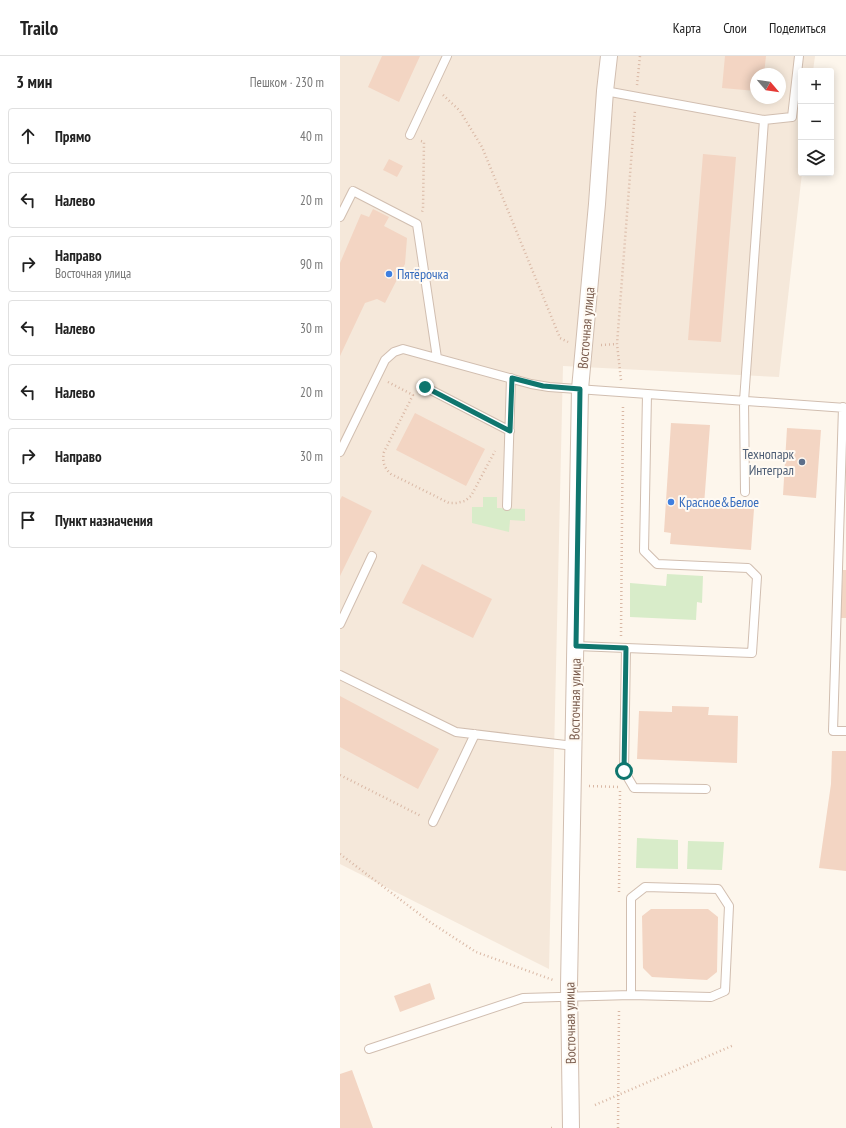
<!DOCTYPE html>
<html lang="ru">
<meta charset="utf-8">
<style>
body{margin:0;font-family:"PT Sans Narrow",sans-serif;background:#f2f2f2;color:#222}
.controls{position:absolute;right:12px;top:12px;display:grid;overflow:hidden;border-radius:4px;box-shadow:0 2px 10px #0003}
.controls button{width:36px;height:36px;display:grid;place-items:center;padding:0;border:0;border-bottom:1px solid #e0e0e0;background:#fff;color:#222;font:20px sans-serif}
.compass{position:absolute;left:410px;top:12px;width:36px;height:36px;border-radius:50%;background:#fff;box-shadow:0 2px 10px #0003;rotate:119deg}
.stop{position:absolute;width:12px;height:12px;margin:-9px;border:3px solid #0f766e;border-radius:50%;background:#fff}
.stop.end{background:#0f766e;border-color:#fff;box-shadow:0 1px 4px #0008}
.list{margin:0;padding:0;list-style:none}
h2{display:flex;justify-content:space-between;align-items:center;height:52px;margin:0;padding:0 16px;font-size:17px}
h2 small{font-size:13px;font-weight:400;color:#767676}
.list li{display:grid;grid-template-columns:26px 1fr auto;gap:12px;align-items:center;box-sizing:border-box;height:56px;margin:0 8px 8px;padding:0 8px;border:1px solid #e0e0e0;border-radius:4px}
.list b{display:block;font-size:15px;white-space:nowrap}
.list p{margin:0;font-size:13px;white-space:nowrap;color:#767676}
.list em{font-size:13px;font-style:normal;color:#767676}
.icon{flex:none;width:22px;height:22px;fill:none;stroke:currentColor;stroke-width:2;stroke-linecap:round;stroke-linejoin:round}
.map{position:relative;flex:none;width:506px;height:1072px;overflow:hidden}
header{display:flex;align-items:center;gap:24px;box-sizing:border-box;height:56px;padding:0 20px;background:#fff;border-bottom:1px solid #e0e0e0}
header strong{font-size:19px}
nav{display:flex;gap:22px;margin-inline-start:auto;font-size:14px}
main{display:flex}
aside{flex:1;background:#fff}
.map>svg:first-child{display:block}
.residential{fill:#f5e8da;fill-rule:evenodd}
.green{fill:#d8ecc9}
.building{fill:#f3d5c3}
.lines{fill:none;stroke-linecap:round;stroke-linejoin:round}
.service-casing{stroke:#d1beb0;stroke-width:10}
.minor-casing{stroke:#d1beb0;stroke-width:18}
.path{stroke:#d9b8a5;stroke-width:2.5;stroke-dasharray:1 3;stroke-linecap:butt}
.service{stroke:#fff;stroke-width:8}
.minor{stroke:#fff;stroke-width:16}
.route{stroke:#0f766e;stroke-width:5}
.shop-dot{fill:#3f7fe0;stroke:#fffaf3;stroke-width:1.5}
.service-dot{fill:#5c6f8a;stroke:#fffaf3;stroke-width:1.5}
.labels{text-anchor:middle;stroke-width:4;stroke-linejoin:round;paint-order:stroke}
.shop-label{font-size:14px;fill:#366cbe;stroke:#fffaf3;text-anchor:start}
.street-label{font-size:14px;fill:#7a5c4d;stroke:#fffaf3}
.service-label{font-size:14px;fill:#4e5e75;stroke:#fffaf3;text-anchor:end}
</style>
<header>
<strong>Trailo</strong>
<nav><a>Карта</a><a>Слои</a><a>Поделиться</a></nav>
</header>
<main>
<aside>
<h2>3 мин<small>Пешком · 230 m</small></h2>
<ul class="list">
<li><svg class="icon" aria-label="ahead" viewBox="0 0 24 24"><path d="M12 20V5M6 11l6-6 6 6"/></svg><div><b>Прямо</b></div><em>40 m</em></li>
<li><svg class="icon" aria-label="left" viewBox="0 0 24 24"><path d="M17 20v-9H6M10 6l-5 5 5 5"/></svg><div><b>Налево</b></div><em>20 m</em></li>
<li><svg class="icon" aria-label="right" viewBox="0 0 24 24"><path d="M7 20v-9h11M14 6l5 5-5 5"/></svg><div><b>Направо</b><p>Восточная улица</p></div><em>90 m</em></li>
<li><svg class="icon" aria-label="left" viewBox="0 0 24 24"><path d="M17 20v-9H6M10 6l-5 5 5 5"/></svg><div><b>Налево</b></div><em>30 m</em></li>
<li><svg class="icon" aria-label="left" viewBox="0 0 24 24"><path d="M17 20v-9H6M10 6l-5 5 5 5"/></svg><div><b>Налево</b></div><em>20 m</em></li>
<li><svg class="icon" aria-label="right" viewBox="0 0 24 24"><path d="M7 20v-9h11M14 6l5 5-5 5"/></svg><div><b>Направо</b></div><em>30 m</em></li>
<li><svg class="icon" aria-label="arrive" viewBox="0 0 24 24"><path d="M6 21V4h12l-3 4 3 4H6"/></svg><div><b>Пункт назначения</b></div></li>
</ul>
</aside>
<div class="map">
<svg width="506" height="1072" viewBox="0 0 506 1072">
<rect width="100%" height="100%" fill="#fdf6ec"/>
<path class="residential" d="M 0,0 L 475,0 L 473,15 L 461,15 L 462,117 L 439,321 L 223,310 L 209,913 L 0,808 ZM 416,18 L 440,18 L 440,42 L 416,42 Z"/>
<path class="green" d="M 143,441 L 157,441 L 157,452 L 185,453 L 185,465 L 170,464 L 169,476 L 132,467 L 132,451 L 143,451 Z
M 327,518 L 363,520 L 362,547 L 357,546 L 356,564 L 290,561 L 290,527 L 326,530 Z
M 297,782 L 338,784 L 338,813 L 296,812 Z
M 348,785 L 384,786 L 382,814 L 347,813 Z"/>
<path class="building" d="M 42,0 L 80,0 L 59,46 L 28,31 Z
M 385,0 L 426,0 L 424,18 L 416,18 L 416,35 L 382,32 Z
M 363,98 L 396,101 L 381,286 L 348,284 Z
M 49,103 L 63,110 L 57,121 L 43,114 Z
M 33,153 L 49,161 L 44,170 L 67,182 L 65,208 L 45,247 L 37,243 L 25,247 L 0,300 L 0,207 L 21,158 L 29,161 Z
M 75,357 L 145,393 L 126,430 L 56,394 Z
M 331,367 L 370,369 L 364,449 L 414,453 L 411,494 L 330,488 L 331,477 L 324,476 Z
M 447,372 L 481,374 L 476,442 L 443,439 Z
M 2,440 L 32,455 L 0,520 L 0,444 Z
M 82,508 L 152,543 L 133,582 L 62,547 Z
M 503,514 L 506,514 L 506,562 L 500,562 Z
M 0,640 L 99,693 L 78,733 L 0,691 Z
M 332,650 L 369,651 L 368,659 L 398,660 L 397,707 L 297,703 L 299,655 L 332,656 Z
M 492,695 L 506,695 L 506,815 L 479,812 L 491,728 Z
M 311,853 L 368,853 L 378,861 L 377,916 L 367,924 L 312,921 L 303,912 L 302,860 Z
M 90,927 L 95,943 L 60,956 L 54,940 Z
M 12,1014 L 33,1072 L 0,1072 L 0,1018 Z"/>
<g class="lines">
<g class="service-casing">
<path id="service" d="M 265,35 L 424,64 L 452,61 L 459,0
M 70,79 L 107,0
M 0,161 L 13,135 L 77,168 L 97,302
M 85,331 L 170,375
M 503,351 L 493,675 L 506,675
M 0,396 L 45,304 L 54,296 L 63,293 L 191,328 L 209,331 L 506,352
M 405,436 L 404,345 L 424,64
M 167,450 L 171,322
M 0,568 L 32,500
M 236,590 L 412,597 L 417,521 L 408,512 L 317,508 L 304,495 L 307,338
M 286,592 L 284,715 L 294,732 L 366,733
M 0,619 L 116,676 L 234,690
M 93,766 L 135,678
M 29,993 L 183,942 L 291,939 L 371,941 L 385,935 L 389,850 L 378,833 L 305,831 L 291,842 L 291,939"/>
</g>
<g class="minor-casing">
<path id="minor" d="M 231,1072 L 229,930 L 240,333 L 257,148 L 265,35 L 269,0"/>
</g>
<path class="path" d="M 297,29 L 300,0
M 103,39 L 120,55 L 142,91 L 220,282 L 228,286
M 81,85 L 84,86 L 83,153 L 82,156
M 261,289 L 277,288
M 281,324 L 277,288 L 295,54
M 48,326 L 73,339 L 44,396 C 42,405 44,412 51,418 L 109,447 L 116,447 L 125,445 L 131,440 L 155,395
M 281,580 L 283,349
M 0,719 L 81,760
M 249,730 L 278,731
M 0,798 L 90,866 L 136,896 L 213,924
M 279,836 L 280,735
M 255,1049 L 394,989
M 211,1072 L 212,1072
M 278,1072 L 279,953"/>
<use href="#service" class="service"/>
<use href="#minor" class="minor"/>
</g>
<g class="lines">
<path class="route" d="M 85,331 L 170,375 L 172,322 L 203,330 L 240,333 L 236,590 L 286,592 L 284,715"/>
</g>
<g class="shop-dot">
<circle cx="49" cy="218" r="4"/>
<circle cx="331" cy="446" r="4"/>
</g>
<circle class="service-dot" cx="462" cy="406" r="4"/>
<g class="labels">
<g class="shop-label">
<text x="57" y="223">Пятёрочка</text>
<text x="339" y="451">Красное&amp;Белое</text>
</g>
<g class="street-label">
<text transform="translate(246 272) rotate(-85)" y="5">Восточная улица</text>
<text transform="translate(235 643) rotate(-89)" y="5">Восточная улица</text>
<text transform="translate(230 967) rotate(-91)" y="5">Восточная улица</text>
</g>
<g class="service-label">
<text x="454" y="403">Технопарк<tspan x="454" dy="16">Интеграл</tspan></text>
</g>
</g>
</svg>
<div class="controls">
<button>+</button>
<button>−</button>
<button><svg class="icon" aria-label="layers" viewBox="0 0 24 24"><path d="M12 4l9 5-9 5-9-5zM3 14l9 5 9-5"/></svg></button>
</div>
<svg class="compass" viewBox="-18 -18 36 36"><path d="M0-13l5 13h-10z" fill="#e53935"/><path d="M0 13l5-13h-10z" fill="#767676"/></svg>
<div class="stop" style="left:284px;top:715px"></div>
<div class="stop end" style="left:85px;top:331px"></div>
</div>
</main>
